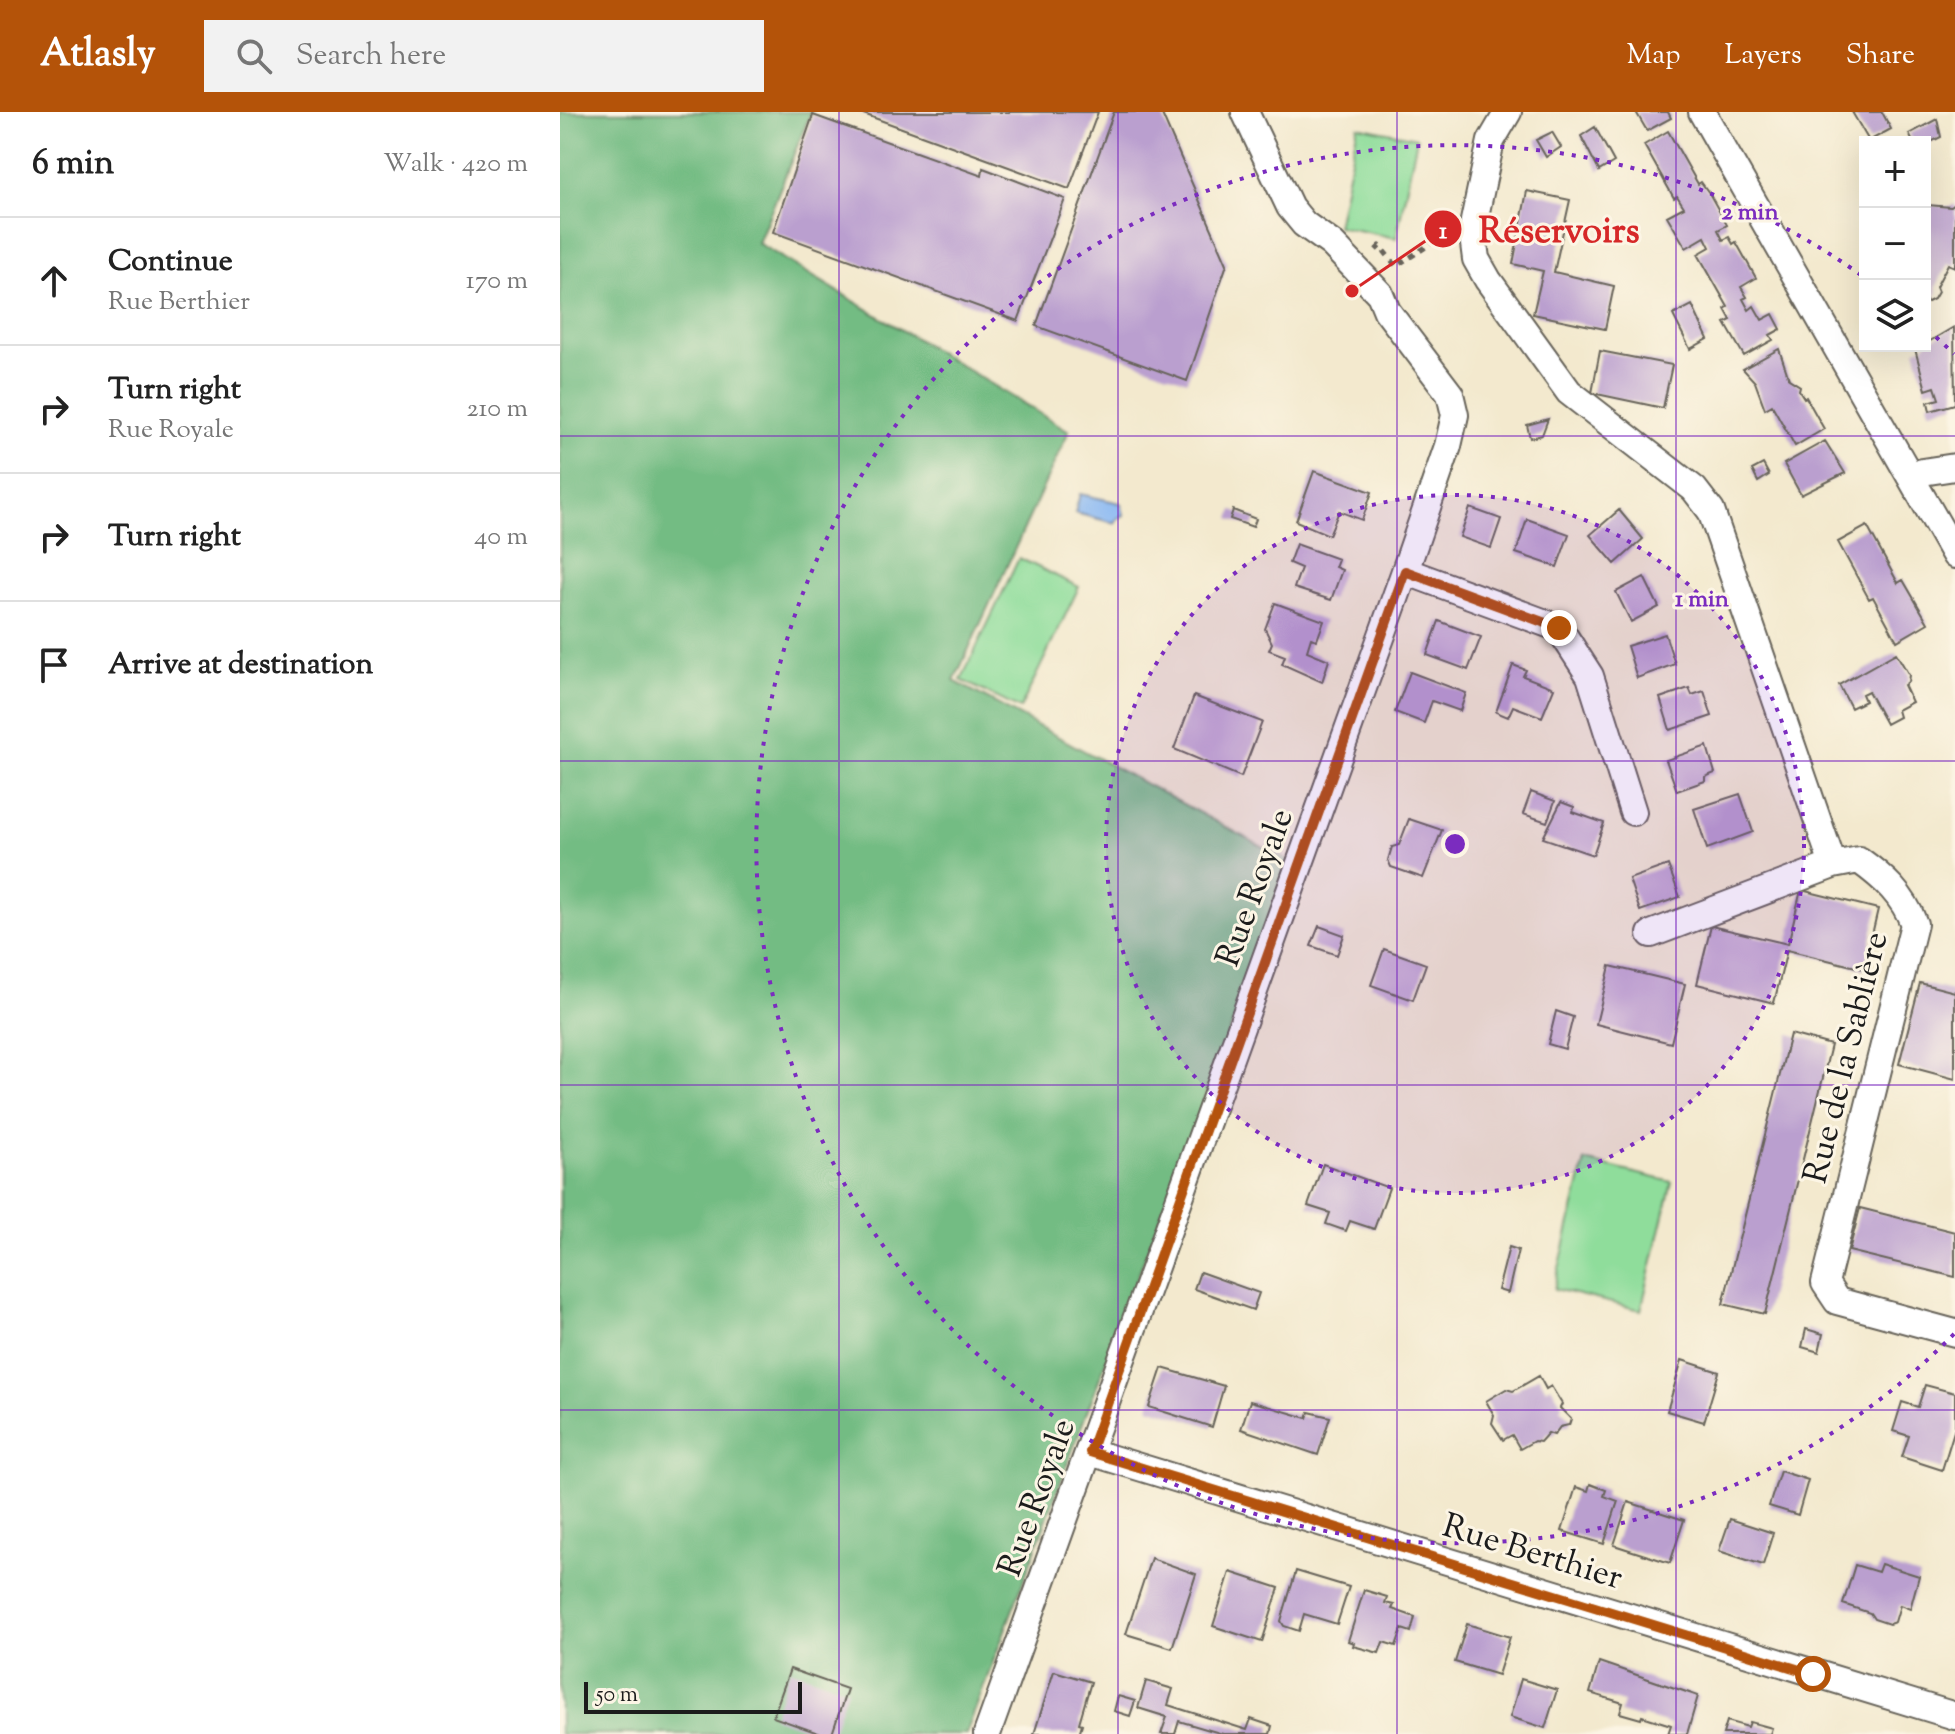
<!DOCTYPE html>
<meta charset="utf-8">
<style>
body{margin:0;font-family:"Sorts Mill Goudy",serif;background:#f2f2f2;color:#222}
.controls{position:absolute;right:24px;top:24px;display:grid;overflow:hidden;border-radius:0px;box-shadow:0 8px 32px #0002}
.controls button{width:72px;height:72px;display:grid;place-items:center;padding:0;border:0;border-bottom:2px solid #e0e0e0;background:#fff;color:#222;font:40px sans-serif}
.scale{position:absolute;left:24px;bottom:20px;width:218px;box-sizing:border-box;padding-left:8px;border:4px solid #1c1c1c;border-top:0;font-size:22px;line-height:28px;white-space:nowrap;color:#1c1c1c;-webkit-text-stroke:6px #fcf5e5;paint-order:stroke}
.stop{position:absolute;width:24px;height:24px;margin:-18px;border:6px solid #b45309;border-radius:50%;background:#fff}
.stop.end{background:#b45309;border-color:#fff;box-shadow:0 2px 8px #0008}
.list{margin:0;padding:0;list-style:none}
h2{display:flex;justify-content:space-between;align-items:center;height:104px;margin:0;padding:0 32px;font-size:34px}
h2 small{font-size:26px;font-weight:400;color:#767676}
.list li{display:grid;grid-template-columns:52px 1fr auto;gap:24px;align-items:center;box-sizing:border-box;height:128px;padding:0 32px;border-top:2px solid #e0e0e0}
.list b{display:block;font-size:30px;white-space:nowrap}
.list p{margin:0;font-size:26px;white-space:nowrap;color:#767676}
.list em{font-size:26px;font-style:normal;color:#767676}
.icon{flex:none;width:44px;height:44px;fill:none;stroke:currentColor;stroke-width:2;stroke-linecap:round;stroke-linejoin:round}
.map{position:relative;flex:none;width:1395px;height:1622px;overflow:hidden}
header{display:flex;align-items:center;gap:48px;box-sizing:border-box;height:112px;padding:0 40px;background:#b45309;color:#fff}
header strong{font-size:38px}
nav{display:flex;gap:44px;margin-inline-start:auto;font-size:28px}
.search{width:560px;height:72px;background:#f2f2f2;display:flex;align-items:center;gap:20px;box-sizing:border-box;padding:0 28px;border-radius:0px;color:#767676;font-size:30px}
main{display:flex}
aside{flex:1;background:#fff}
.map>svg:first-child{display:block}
.green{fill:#8fdd9b;stroke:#567c5c;stroke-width:2}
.forest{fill:#73bc83;stroke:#486c50;stroke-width:2}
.water{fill:#89b8f3;stroke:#526a88;stroke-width:2}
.building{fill:#ba9fcf}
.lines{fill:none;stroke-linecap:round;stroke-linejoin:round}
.street-casing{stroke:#67645a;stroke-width:30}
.path{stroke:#67645a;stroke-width:5;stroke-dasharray:6 6;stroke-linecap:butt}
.street{stroke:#fff;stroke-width:26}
.route{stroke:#b45309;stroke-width:10}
.grid{fill:none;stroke:#7b2cbf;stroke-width:2;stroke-opacity:0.55}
.ring{fill:none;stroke:#7b2cbf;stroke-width:4;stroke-dasharray:4 8}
.labels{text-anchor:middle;stroke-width:6;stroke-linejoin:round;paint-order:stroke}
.street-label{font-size:34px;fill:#1c1c1c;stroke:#fcf5e5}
.centre{fill:#7b2cbf;stroke:#fcf5e5;stroke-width:4}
.ring-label{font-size:24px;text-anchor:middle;font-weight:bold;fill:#7b2cbf;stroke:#fcf5e5;stroke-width:6;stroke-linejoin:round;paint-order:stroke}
.leader{fill:none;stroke:#d62828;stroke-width:3}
.callout-dot{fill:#d62828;stroke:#fcf5e5;stroke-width:3}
.mark-label{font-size:24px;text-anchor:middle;font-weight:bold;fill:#fff}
.callout-label{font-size:36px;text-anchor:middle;font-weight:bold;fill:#d62828;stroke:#fcf5e5;stroke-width:6;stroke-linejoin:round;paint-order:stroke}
</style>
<header>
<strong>Atlasly</strong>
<div class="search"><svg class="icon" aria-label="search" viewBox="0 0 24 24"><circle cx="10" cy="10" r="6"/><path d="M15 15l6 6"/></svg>Search here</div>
<nav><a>Map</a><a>Layers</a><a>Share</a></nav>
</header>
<main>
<aside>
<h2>6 min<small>Walk · 420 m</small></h2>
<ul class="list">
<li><svg class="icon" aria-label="ahead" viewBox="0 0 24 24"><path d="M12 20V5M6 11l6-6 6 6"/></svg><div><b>Continue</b><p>Rue Berthier</p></div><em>170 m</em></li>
<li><svg class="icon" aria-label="right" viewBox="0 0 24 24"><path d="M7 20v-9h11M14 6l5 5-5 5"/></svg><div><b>Turn right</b><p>Rue Royale</p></div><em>210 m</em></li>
<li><svg class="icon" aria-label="right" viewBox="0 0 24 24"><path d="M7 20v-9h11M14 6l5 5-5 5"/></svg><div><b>Turn right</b></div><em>40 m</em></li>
<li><svg class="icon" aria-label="arrive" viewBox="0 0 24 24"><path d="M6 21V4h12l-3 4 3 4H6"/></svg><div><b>Arrive at destination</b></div></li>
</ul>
</aside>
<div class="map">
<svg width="1395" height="1622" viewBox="0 0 1395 1622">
<rect width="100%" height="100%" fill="#fcf5e5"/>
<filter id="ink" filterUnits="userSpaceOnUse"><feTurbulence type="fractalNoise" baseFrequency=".0125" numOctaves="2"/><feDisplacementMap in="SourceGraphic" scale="16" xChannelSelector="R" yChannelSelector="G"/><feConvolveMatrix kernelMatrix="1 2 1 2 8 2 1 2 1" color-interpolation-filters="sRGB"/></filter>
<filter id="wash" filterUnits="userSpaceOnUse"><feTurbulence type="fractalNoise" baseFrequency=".006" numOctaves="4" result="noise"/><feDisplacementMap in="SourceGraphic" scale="32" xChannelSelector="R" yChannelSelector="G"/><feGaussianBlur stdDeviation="1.8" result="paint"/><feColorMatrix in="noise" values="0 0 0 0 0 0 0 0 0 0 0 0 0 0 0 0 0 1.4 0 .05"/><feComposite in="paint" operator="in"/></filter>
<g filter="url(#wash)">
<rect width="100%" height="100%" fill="#f3e9ce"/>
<path class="green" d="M 798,14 L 857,26 L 836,126 L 777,114 Z
M 459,446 L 519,475 L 460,597 L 401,568 Z
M 1025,1049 L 1112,1070 L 1081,1198 L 994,1177 Z"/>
<path class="forest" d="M 0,0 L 251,0 L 198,131 L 509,319 L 394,569 L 733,751 L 406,1622 L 0,1622 Z"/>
<path class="water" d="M 520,382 L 561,391 L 564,403 L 557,407 L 555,411 L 515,401 Z"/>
<g id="blocks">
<path class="building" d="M 298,0 L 538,0 L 509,77 Z
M 554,0 L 601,0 L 667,152 L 627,269 L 476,214 Z
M 1076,0 L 1108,0 L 1111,6 L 1087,19 Z
M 1292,0 L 1322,0 L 1331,17 L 1309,29 Z
M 253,3 L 422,64 L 423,56 L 505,87 L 458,209 L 213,120 Z
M 1377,7 L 1381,25 L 1365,33 L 1365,30 L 1353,30 L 1349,22 Z
M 1035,15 L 1054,50 L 1039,59 L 1021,24 Z
M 1108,19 L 1138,72 L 1141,70 L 1149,81 L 1167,113 L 1158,118 L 1163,128 L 1169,125 L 1173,132 L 1176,130 L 1196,166 L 1181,175 L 1187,185 L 1183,187 L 1189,198 L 1194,194 L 1202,208 L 1213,202 L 1221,217 L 1210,223 L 1213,228 L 1184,244 L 1165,211 L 1171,208 L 1165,197 L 1168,195 L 1138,142 L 1150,135 L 1145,125 L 1126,136 L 1107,104 L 1124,95 L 1117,84 L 1114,86 L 1084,33 Z
M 992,20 L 1001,35 L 986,45 L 976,28 Z
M 967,79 L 1010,88 L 994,160 L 1054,174 L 1045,217 L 973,202 L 983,159 L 953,152 Z
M 1395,92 L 1395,155 L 1388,152 L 1376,175 L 1378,180 L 1374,187 L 1368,190 L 1365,188 L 1365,126 L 1368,93 L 1391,95 Z
M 1132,193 L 1148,227 L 1130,237 L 1113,203 Z
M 1394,215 L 1395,292 L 1370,299 L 1368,290 L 1379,287 L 1375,275 L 1366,278 L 1355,237 L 1365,234 L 1365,232 Z
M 1219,237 L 1229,267 L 1240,274 L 1239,278 L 1244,286 L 1246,285 L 1264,317 L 1235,334 L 1212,293 L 1205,297 L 1195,270 L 1183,257 Z
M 1040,239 L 1112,253 L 1103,296 L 1032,281 Z
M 988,307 L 982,323 L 970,326 L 967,313 Z
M 1265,329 L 1285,361 L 1241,383 L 1224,352 Z
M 1203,352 L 1209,363 L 1198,370 L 1192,358 Z
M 754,359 L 812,380 L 802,408 L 779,399 L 769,423 L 736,409 Z
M 910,396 L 941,407 L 931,436 L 900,425 Z
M 673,398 L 696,407 L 693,415 L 670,407 Z
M 1059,398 L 1083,427 L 1055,452 L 1030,423 Z
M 967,407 L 1009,422 L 997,455 L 956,441 Z
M 1307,414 L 1338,471 L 1343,468 L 1368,511 L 1337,529 L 1313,485 L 1309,487 L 1278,430 Z
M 736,432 L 778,447 L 775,455 L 782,458 L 771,488 L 734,476 L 741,456 L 729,451 Z
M 1084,465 L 1099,495 L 1071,510 L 1056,480 Z
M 715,491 L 764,509 L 757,528 L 751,526 L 747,539 L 769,548 L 762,570 L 722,552 L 725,544 L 709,538 L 712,531 L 705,517 Z
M 879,509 L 921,525 L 908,558 L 867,543 Z
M 1105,522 L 1115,552 L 1077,566 L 1067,534 Z
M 1336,541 L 1349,563 L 1348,570 L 1344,573 L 1352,590 L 1337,598 L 1339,605 L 1326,612 L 1308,579 L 1302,582 L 1305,589 L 1291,596 L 1279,573 Z
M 953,553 L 966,558 L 963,564 L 994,576 L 982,605 L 953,594 L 948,605 L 936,600 Z
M 850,560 L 906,581 L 900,599 L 872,589 L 864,611 L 835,600 Z
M 1129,576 L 1132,583 L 1144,579 L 1152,604 L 1110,618 L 1100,586 Z
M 634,584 L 702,610 L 681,665 L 614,637 Z
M 1147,634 L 1155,661 L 1145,665 L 1145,669 L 1117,679 L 1106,648 Z
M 971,680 L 995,689 L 987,710 L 963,702 Z
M 1180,682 L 1193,720 L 1147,737 L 1134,697 Z
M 1001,690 L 1014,695 L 1013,700 L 1044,711 L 1033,743 L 983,726 Z
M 849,707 L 882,718 L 863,766 L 831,755 L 828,748 L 832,735 L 839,733 Z
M 1108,753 L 1120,785 L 1080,799 L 1069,767 Z
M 1241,778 L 1318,797 L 1304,857 L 1227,838 L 1214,891 L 1137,872 L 1151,814 L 1228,832 Z
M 759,814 L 784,823 L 777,843 L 751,834 Z
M 824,837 L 866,852 L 853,888 L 811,873 Z
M 1050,854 L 1125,872 L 1111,931 L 1036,912 Z
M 1360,871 L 1395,880 L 1395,967 L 1339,952 Z
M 996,899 L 1013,905 L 1005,937 L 988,932 Z
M 1230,922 L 1271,933 L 1205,1202 L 1163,1192 Z
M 763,1052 L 829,1076 L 814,1117 L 790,1109 L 786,1119 L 766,1112 L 770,1101 L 748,1094 Z
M 1300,1096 L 1395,1120 L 1395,1165 L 1289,1139 Z
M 949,1135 L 958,1138 L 948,1181 L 938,1178 Z
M 640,1160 L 699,1181 L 693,1198 L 634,1177 Z
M 1246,1217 L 1263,1222 L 1259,1240 L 1242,1235 Z
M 1122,1248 L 1159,1260 L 1144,1310 L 1107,1299 Z
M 602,1256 L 664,1274 L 652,1315 L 589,1295 Z
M 979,1264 L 986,1277 L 991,1274 L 1002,1292 L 1000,1296 L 1011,1307 L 1009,1313 L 1000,1315 L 994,1323 L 988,1321 L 980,1330 L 974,1329 L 960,1337 L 952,1323 L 943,1328 L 932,1311 L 934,1303 L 926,1289 L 946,1277 L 953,1279 Z
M 1365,1273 L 1395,1281 L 1395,1316 L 1382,1358 L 1342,1345 L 1349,1324 L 1333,1319 L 1342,1290 L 1358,1295 Z
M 690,1289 L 747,1306 L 749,1300 L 770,1305 L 758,1343 L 681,1317 Z
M 1220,1359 L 1248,1368 L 1238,1403 L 1209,1394 Z
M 1030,1372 L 1046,1378 L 1044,1384 L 1058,1389 L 1044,1432 L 1002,1419 L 1016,1375 L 1028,1379 Z
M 1068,1390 L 1124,1408 L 1110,1451 L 1054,1433 Z
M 1170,1407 L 1213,1421 L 1203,1453 L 1159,1439 Z
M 591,1446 L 636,1462 L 612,1536 L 566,1522 Z
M 1321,1452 L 1359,1464 L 1350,1497 L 1340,1493 L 1335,1510 L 1329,1512 L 1314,1507 L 1310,1501 L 1283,1492 L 1295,1453 L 1318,1460 Z
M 736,1459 L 789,1475 L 777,1512 L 744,1502 L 739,1519 L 724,1514 L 721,1509 Z
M 670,1460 L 719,1476 L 702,1530 L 653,1514 Z
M 804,1478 L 827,1485 L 825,1491 L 834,1493 L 832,1497 L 855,1505 L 851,1520 L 842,1517 L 836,1534 L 823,1530 L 819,1541 L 793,1534 L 794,1531 L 788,1529 Z
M 907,1512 L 950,1525 L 938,1563 L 895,1550 Z
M 1039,1550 L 1138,1584 L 1127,1622 L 1108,1622 L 1111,1613 L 1082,1604 L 1081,1607 L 1060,1601 L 1063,1591 L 1030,1581 Z
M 230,1557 L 287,1577 L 272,1622 L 261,1622 L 213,1605 Z
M 494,1559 L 531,1570 L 519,1611 L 522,1612 L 519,1622 L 474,1622 Z
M 961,1567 L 997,1578 L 985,1616 L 950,1605 Z
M 586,1569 L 613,1577 L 608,1593 L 687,1618 L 691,1607 L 712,1614 L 710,1622 L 663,1622 L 619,1609 L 615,1622 L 601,1622 L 607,1605 L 578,1596 Z
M 558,1584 L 575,1589 L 570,1604 L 554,1599 Z
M 1167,1609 L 1188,1615 L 1190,1610 L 1212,1616 L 1210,1622 L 1163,1622 Z"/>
</g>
</g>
<g filter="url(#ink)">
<use href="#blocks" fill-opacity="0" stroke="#67645a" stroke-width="2"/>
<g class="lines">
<g class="street-casing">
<path id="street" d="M 948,0 L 931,29 L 914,109 L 913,124 L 916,147 L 928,168 L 1009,280 L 1134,377 L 1151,399 L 1273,753 L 1299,748 C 1324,766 1343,783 1354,812 L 1265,1171 L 1277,1189 L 1395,1221
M 1142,0 L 1395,443
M 1349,362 L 1395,355
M 845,459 L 999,516 L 1030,564 L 1073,700
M 1091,822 L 1273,753
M 530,1340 L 1395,1604
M 427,1622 L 845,459 L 888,334 L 895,303 L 890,282 L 827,199 L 820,182 L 772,132 L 744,112 L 730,95 L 685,0"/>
</g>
<path class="path" d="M 816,138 L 820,134 L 836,154 L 888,121"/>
<use href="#street" class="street"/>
</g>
</g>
<g class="lines" filter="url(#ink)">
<path class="route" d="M 999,516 L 845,459 L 530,1340 L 1253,1562"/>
</g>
<path class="grid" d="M 279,0 L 279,1622M 558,0 L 558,1622M 837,0 L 837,1622M 1116,0 L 1116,1622M 0,324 L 1395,324M 0,649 L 1395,649M 0,973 L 1395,973M 0,1298 L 1395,1298"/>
<circle cx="895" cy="732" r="349" fill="#7b2cbf" fill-opacity=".12"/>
<g class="ring">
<circle cx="895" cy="732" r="349"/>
<path d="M1394 1222A699 699 0 1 1 1301 163M1367 217A699 699 0 0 1 1394 242"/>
</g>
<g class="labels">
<g class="street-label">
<text transform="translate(693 775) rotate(-70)" y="12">Rue Royale</text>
<text transform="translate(1284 945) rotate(-76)" y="12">Rue de la Sablière</text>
<text transform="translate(475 1385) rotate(-70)" y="12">Rue Royale</text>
<text transform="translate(973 1438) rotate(17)" y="12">Rue Berthier</text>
</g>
</g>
<circle cx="895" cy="732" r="12" class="centre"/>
<g class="ring-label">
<text x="1190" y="107">2 min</text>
<text x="1142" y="494">1 min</text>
</g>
<path class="leader" d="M792 179L883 117"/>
<g class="callout-dot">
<circle cx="792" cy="179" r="8"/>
<circle cx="883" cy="117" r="20"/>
</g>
<g class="mark-label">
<text x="883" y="126">1</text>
</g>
<g class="callout-label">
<text x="999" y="130">Réservoirs</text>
</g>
</svg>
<div class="controls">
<button>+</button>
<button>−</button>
<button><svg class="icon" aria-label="layers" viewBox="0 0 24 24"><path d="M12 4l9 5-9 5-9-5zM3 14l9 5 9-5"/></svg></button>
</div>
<div class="scale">50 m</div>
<div class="stop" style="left:1253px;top:1562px"></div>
<div class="stop end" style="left:999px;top:516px"></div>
</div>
</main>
